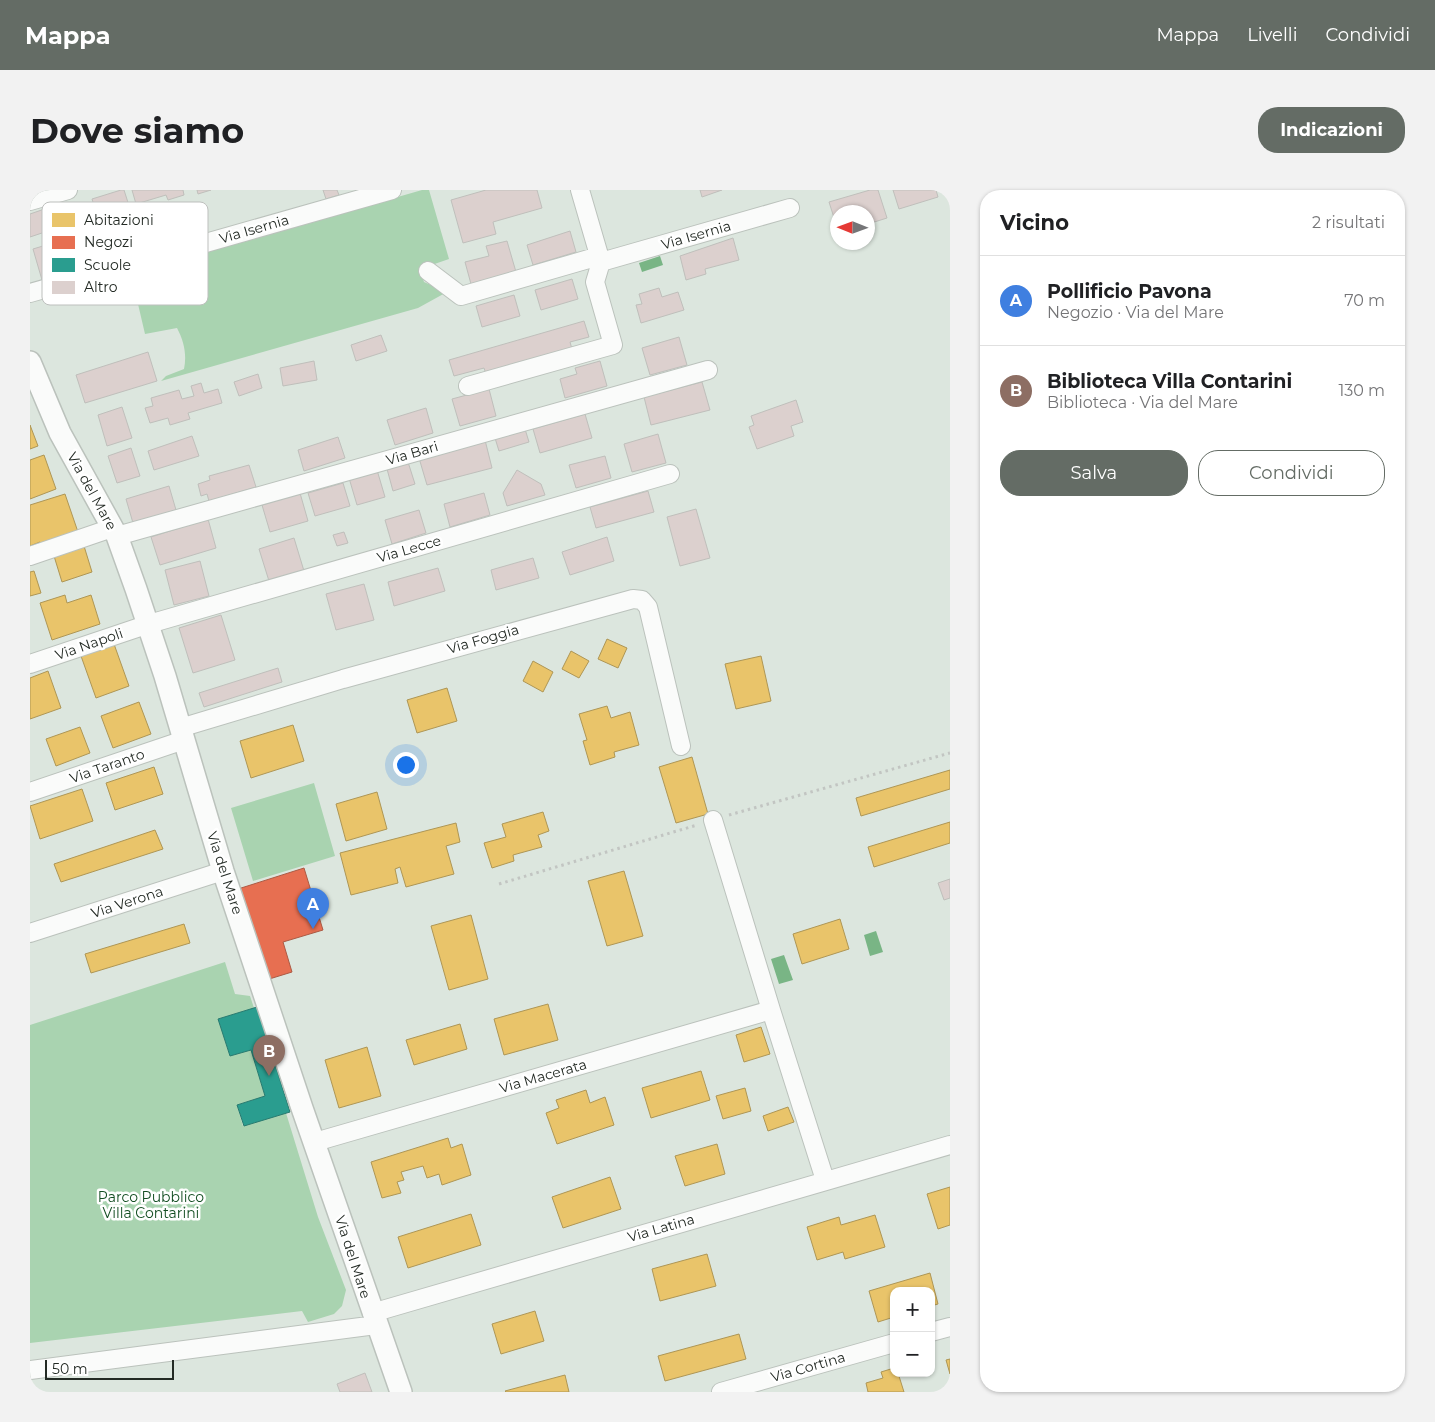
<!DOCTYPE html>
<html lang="it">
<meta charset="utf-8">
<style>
body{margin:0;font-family:Montserrat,sans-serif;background:#f2f2f2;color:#202124}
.controls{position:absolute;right:15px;bottom:15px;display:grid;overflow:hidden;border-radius:10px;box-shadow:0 1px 4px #0004}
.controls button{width:45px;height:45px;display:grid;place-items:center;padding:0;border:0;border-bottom:1px solid #e0e0e0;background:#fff;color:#202124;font:25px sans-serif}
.compass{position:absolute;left:800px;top:15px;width:45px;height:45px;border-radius:50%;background:#fff;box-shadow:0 1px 4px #0004;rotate:271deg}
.scale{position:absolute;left:15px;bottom:12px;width:129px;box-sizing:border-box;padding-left:5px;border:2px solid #232a24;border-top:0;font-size:14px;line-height:18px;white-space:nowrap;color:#232a24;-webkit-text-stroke:4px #fff;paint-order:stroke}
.you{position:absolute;left:375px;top:574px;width:18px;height:18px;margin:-12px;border:4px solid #fff;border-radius:50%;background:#1a73e8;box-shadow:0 0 0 8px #1a73e833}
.badge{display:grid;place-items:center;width:32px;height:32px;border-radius:50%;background:#646c65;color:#fff;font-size:16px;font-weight:700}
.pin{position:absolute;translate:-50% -41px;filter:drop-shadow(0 1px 2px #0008)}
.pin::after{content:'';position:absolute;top:26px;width:18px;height:15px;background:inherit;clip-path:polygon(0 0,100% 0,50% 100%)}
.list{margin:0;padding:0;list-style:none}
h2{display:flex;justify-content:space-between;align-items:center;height:65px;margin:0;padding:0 20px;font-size:21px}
h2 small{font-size:16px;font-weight:400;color:#757577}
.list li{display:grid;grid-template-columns:32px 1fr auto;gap:15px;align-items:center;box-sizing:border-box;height:90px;padding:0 20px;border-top:1px solid #e0e0e0}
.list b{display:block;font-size:19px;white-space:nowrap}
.list p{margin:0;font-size:16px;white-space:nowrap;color:#757577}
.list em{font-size:16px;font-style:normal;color:#757577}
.actions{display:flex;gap:10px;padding:15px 20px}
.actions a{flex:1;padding:11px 0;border:1px solid #646c65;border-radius:20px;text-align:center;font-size:18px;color:#646c65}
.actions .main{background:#646c65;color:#fff}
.map{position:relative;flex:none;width:920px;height:1202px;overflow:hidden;border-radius:20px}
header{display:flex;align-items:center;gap:30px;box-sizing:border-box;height:70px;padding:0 25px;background:#646c65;color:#fff}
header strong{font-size:24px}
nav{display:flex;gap:28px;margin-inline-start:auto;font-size:18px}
.intro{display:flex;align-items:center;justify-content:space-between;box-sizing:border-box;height:120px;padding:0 30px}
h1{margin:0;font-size:35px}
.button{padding:12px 22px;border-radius:20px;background:#646c65;color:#fff;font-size:18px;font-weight:700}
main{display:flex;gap:30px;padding:0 30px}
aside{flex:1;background:#fff;border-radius:20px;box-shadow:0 1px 4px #0004}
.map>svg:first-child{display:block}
.green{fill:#a9d3b0}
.water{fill:#79b585}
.homes{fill:#e9c46a;stroke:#ae9655}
.shops{fill:#e76f51;stroke:#ac5a44}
.schools{fill:#2a9d8f;stroke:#287a6f}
.building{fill:#dcd0ce;stroke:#bfbfbb}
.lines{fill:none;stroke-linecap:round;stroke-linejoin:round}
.minor-casing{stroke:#bbc2bc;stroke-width:20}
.major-casing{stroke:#bbc2bc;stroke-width:24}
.path{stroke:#c2c5c2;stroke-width:3;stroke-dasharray:2.5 4;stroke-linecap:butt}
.minor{stroke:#fafbfa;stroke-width:18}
.major{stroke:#fafbfa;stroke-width:21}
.labels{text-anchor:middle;stroke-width:5;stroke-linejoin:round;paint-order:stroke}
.street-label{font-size:14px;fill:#232a24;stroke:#fff}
.park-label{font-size:14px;fill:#134e22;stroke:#fff}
.key{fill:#fff;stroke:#bdbfbd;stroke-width:1}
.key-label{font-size:14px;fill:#232a24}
</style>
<header>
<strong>Mappa</strong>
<nav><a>Mappa</a><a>Livelli</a><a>Condividi</a></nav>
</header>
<div class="intro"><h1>Dove siamo</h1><a class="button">Indicazioni</a></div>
<main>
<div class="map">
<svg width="920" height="1202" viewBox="0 0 920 1202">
<rect width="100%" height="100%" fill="#dce6de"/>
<path class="green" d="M 392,0 L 399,0 L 419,69 L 390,79 L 394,92 L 417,102 L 388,118 L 131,191 L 136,186 L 154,179 C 157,165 154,151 147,138 L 115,144 L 101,84 Z
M 284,593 L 305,666 L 223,691 L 201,618 Z
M 195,772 L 205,804 L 220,806 L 224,818 L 188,829 L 200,866 L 221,860 L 235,906 L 207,915 L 213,936 L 256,923 L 288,1027 L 316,1100 L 312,1116 L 304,1124 L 278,1132 L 272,1121 L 0,1153 L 0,835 Z"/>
<path class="water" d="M 630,66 L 633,75 L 612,82 L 609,73 Z
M 846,741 L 853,762 L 840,766 L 834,745 Z
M 754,765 L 763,790 L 749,794 L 741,769 Z"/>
<path class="homes" d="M 0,235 L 8,256 L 0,259 Z
M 14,265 L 26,299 L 0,309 L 0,270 Z
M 35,304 L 49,345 L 12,357 L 10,352 L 0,356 L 0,315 Z
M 54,356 L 62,382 L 32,392 L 24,366 Z
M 4,381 L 11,403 L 0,406 L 0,382 Z
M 35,405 L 37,413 L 61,405 L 70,434 L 22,450 L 10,413 Z
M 577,449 L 597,458 L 588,478 L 568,469 Z
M 84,454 L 99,496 L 66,508 L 51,466 Z
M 541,461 L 559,471 L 549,488 L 532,479 Z
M 731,466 L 741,511 L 706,519 L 695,474 Z
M 503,471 L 523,482 L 513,502 L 493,491 Z
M 18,481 L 31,518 L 0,529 L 0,488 Z
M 417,498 L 427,531 L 387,543 L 377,510 Z
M 109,512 L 121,544 L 83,558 L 71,526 Z
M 577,516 L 581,528 L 600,522 L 609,555 L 584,562 L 585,567 L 560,575 L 553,551 L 557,550 L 549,524 Z
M 263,535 L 274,571 L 221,588 L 210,551 Z
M 50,537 L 60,563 L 26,576 L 16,549 Z
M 662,567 L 678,624 L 646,633 L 629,577 Z
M 124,577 L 133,604 L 85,620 L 76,593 Z
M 920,580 L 920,599 L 831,626 L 826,608 Z
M 52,599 L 63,631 L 10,649 L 0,616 Z
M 347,602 L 357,639 L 316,651 L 306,614 Z
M 513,622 L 519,641 L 508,645 L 512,657 L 483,665 L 484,671 L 462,678 L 454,653 L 476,647 L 472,634 Z
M 920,632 L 920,653 L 844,677 L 838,657 Z
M 426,633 L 430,652 L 416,656 L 424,684 L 376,697 L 370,677 L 365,679 L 368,693 L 321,705 L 310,663 Z
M 125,640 L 133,659 L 31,692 L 24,674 Z
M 594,681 L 613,746 L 577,756 L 558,691 Z
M 441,725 L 458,789 L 419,800 L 401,736 Z
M 810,729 L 819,759 L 772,774 L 763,744 Z
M 154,734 L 160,753 L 61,783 L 55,764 Z
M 518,814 L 528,850 L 474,865 L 464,829 Z
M 430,834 L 437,859 L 384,875 L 376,850 Z
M 731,837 L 740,864 L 714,872 L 706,845 Z
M 337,857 L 351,906 L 309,918 L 295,870 Z
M 671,881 L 680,910 L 621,928 L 612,898 Z
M 715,898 L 721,921 L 693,929 L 686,906 Z
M 556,900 L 560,913 L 575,907 L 584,935 L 527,954 L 516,923 L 529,918 L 526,910 Z
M 758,917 L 764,932 L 738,941 L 733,926 Z
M 418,948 L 421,958 L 432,954 L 441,985 L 412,995 L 409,984 L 397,988 L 393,976 L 371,982 L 374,990 L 367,992 L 371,1003 L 352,1008 L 341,972 Z
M 687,954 L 695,984 L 655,996 L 645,966 Z
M 580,987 L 591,1019 L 533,1038 L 522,1007 Z
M 920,997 L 920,1035 L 908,1039 L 897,1004 Z
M 441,1024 L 451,1055 L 378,1078 L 368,1047 Z
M 845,1025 L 855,1057 L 815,1069 L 813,1062 L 787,1070 L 777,1037 L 809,1027 L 811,1035 Z
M 677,1064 L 686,1096 L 630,1111 L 622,1079 Z
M 900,1083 L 908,1114 L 901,1116 L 901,1101 L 864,1101 L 864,1127 L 848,1132 L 839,1101 Z
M 505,1121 L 514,1151 L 471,1164 L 462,1134 Z
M 709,1144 L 716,1169 L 635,1191 L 628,1166 Z
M 920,1169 L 920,1184 L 916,1170 Z
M 864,1178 L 864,1183 L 868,1183 L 874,1202 L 838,1202 L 836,1193 L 853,1188 L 851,1182 Z
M 535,1185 L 539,1202 L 476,1202 L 475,1201 Z"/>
<path class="shops" d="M 274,678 L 293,740 L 253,752 L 262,782 L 236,790 L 208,699 Z"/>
<path class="schools" d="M 227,817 L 260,922 L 214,936 L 207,915 L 235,906 L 221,860 L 200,866 L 188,829 Z"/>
<path class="building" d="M 91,0 L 94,0 L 101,22 L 69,32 L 62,9 Z
M 102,0 L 153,0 L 154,5 L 138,10 L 136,5 L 106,14 Z
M 167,0 L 181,0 L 168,4 Z
M 293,0 L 307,0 L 309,5 L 296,9 Z
M 456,0 L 507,0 L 512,18 L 463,32 L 466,44 L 433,53 L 421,10 Z
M 670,0 L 692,0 L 672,7 Z
M 840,0 L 848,0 L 857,28 L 838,34 L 838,22 L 808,22 L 806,34 L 799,12 Z
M 863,0 L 906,0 L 908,7 L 869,19 Z
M 29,14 L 36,35 L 0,47 L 0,24 Z
M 540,41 L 546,62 L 503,75 L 497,55 Z
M 703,48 L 709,70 L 675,79 L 676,84 L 656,90 L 650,66 Z
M 36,49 L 45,81 L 12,90 L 3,59 Z
M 477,51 L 486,82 L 441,94 L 435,72 L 459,66 L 456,56 Z
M 542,89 L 548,109 L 511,120 L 505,100 Z
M 629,98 L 632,107 L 648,102 L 654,120 L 611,133 L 606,115 L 612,114 L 609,104 Z
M 484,105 L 490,126 L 452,137 L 446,116 Z
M 554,131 L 559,147 L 540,152 L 542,159 L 456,184 L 454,178 L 424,186 L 419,170 Z
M 351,145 L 357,161 L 326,171 L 321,155 Z
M 649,147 L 657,175 L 620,185 L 612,158 Z
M 118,162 L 127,191 L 55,213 L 46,185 Z
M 284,171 L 287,190 L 253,196 L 250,178 Z
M 570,171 L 577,196 L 535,208 L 530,189 L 547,184 L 545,178 Z
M 228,184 L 232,198 L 209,206 L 204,192 Z
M 672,192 L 680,220 L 621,235 L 614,207 Z
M 171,193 L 174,203 L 188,199 L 192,213 L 158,223 L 160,229 L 140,235 L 138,228 L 120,233 L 115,218 L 123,216 L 121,208 L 149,200 L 152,209 L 164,206 L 161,196 Z
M 459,199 L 466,226 L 430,236 L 422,209 Z
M 766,210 L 773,232 L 761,236 L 764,246 L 727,259 L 719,237 L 724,235 L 721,226 Z
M 92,217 L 102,248 L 77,256 L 68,225 Z
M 396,218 L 403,243 L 365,255 L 357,230 Z
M 555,224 L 562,248 L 510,263 L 503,239 Z
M 495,239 L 499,252 L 469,261 L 465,248 Z
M 628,244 L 636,273 L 602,282 L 594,254 Z
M 162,246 L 169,266 L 124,280 L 118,261 Z
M 308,247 L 315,268 L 274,281 L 268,260 Z
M 455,250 L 462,278 L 397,295 L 389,268 Z
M 101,258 L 110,286 L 87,293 L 78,266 Z
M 575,266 L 581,288 L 546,298 L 539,275 Z
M 378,272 L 385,294 L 363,301 L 357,279 Z
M 219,275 L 226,297 L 179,311 L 177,304 L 171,306 L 168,294 L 180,290 L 179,286 Z
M 347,280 L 355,307 L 327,315 L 319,288 Z
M 487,280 L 511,294 L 515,305 L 477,316 L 473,303 Z
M 313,293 L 320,316 L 285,326 L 278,303 Z
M 139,296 L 146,320 L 103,333 L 96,309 Z
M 618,301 L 624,322 L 566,338 L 560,317 Z
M 270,303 L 278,331 L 240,342 L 232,315 Z
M 454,303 L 460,325 L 420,337 L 414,314 Z
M 666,319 L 680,368 L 650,376 L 637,327 Z
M 389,320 L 396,343 L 362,354 L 355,330 Z
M 178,329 L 186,358 L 130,375 L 121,347 Z
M 314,342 L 318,353 L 307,356 L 303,345 Z
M 577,347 L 584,371 L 540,385 L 532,362 Z
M 264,348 L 274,381 L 239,391 L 229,359 Z
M 503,368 L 509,388 L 466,400 L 461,380 Z
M 170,371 L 179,406 L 144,415 L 135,380 Z
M 408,378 L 415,401 L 364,416 L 358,392 Z
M 334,394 L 344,430 L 306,440 L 296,404 Z
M 191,425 L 205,470 L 163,483 L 149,438 Z
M 248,478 L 252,492 L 174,517 L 169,503 Z
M 920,689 L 920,708 L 914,710 L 908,693 Z
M 335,1183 L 342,1202 L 310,1202 L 307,1194 Z"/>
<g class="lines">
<g class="minor-casing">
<path id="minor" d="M 0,11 L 38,0
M 571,72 L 760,18
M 398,81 L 431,106 L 569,66
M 0,103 L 362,0
M 438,196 L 583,155 L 565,92 L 571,72 L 550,0
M 87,346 L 678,180
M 0,366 L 82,338
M 0,474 L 119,434 L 640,284
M 150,538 L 313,489 L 603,409 L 612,410 L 618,417 L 651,556
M 0,602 L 154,550
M 683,630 L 741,820
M 0,743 L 193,681
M 285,952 L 741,820 L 795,990
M 342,1123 L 920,955
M 901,1142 L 920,1137
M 0,1180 L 346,1135
M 691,1202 L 864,1153"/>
</g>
<g class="major-casing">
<path id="major" d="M 0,172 L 30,243 L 87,346 L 106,399 L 135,486 L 193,681 L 272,918 L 371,1202"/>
</g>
<path class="path" d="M 699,625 L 920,563
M 469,694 L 667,635"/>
<use href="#minor" class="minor"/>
<use href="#major" class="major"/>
</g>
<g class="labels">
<g class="street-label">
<text transform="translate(224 39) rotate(-16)" y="5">Via Isernia</text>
<text transform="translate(666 45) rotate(-16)" y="5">Via Isernia</text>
<text transform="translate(382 263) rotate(-16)" y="5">Via Bari</text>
<text transform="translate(62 301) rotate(61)" y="5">Via del Mare</text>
<text transform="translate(379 359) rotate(-16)" y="5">Via Lecce</text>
<text transform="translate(453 449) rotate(-16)" y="5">Via Foggia</text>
<text transform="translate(59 454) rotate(-19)" y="5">Via Napoli</text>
<text transform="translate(77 576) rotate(-19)" y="5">Via Taranto</text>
<text transform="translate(195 683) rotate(72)" y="5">Via del Mare</text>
<text transform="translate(97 712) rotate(-18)" y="5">Via Verona</text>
<text transform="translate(513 886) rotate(-16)" y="5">Via Macerata</text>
<text transform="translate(631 1038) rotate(-16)" y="5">Via Latina</text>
<text transform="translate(323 1067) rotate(72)" y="5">Via del Mare</text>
<text transform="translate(778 1177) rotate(-16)" y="5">Via Cortina</text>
</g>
<g class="park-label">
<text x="121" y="1012">Parco Pubblico<tspan x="121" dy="16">Villa Contarini</tspan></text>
</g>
</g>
<rect x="12" y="12" width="166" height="103" rx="8" class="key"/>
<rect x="22" y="23" width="23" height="14" fill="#e9c46a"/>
<rect x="22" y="46" width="23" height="13" fill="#e76f51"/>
<rect x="22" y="68" width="23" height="14" fill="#2a9d8f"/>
<rect x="22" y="91" width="23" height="13" fill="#dcd0ce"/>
<g class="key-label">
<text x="54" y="35">Abitazioni</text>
<text x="54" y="57">Negozi</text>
<text x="54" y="80">Scuole</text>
<text x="54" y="102">Altro</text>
</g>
</svg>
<div class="controls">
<button>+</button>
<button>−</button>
</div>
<svg class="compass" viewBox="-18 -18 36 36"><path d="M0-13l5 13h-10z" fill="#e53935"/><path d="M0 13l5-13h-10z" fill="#757577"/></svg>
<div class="scale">50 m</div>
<div class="you"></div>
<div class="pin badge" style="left:283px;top:739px;background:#3f7fe0">A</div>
<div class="pin badge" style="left:239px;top:886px;background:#8d6e63">B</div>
</div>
<aside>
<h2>Vicino<small>2 risultati</small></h2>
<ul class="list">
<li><span class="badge" style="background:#3f7fe0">A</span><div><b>Pollificio Pavona</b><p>Negozio · Via del Mare</p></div><em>70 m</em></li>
<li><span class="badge" style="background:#8d6e63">B</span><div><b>Biblioteca Villa Contarini</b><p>Biblioteca · Via del Mare</p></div><em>130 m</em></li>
</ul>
<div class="actions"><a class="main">Salva</a><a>Condividi</a></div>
</aside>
</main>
